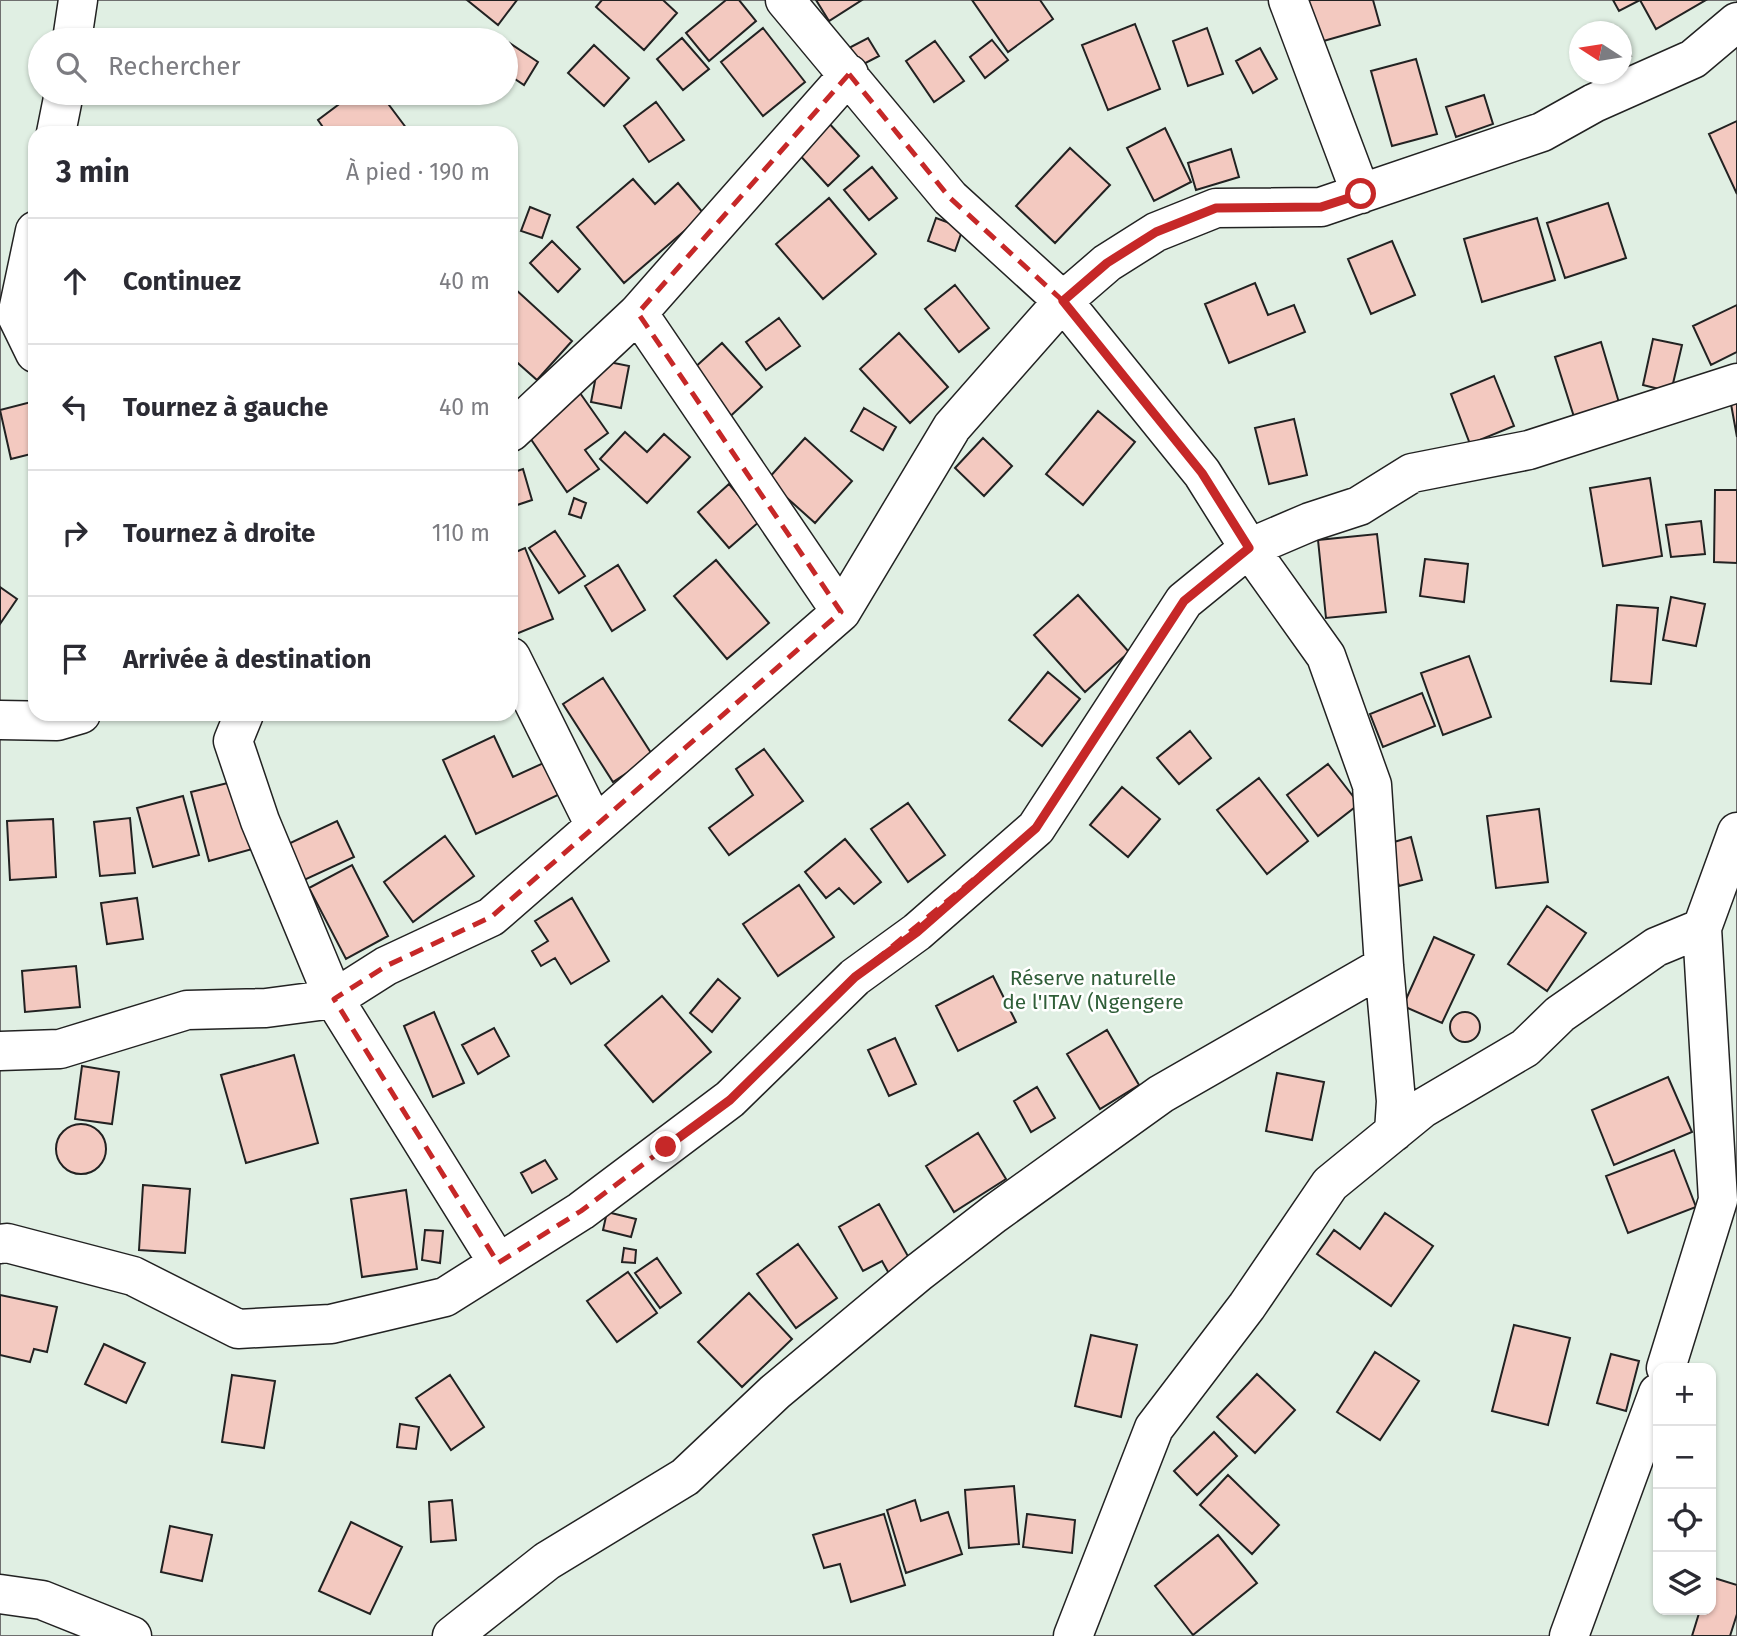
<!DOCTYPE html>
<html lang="fr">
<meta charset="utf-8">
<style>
body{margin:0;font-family:"Fira Sans",sans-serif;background:#f7f7f7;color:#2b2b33}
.controls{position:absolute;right:21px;bottom:21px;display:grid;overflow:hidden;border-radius:14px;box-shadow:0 2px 5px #0004}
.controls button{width:63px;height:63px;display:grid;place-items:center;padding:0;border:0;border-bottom:2px solid #e1e1e2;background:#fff;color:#2b2b33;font:35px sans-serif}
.compass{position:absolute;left:1569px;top:21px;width:63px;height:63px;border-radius:50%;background:#fff;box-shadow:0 2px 5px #0004;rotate:282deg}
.stop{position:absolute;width:21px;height:21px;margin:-16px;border:5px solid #c62828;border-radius:50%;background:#fff}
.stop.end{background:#c62828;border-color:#fff;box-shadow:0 2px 7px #0008}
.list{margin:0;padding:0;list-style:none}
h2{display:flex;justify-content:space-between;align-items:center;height:91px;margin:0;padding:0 28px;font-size:30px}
h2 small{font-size:23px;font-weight:400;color:#7c7c81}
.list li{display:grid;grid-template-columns:46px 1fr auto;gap:21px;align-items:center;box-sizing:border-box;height:126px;padding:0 28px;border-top:2px solid #e1e1e2}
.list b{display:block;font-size:26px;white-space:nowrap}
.list em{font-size:23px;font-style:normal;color:#7c7c81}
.icon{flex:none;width:38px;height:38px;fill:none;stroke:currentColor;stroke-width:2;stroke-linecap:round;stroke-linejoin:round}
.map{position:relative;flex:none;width:1737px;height:1636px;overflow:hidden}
.search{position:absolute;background:#fff;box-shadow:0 2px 5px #0004;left:28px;top:28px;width:490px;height:77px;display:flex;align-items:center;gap:18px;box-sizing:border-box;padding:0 24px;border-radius:38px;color:#7c7c81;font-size:26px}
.panel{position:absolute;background:#fff;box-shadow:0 2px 5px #0004;left:28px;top:126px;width:490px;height:595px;border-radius:21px}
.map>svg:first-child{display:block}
.green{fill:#e0efe3;stroke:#6f6f6f;stroke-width:2;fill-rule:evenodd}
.building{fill:#f3c9c0;stroke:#222;stroke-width:2}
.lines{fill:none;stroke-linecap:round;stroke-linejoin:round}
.street-casing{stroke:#222;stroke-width:41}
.street{stroke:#fff;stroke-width:38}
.route{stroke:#c62828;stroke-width:9}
.marked{fill:none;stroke:#c62828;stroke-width:5;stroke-dasharray:14 9;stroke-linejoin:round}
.labels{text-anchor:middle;stroke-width:5;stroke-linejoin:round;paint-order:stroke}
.park-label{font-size:21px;fill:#2f5e38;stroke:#fff}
</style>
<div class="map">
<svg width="1737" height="1636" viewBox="0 0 1737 1636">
<rect width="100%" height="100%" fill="#fff"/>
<path class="green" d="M 0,0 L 1737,0 L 1737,1636 L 0,1636 ZM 1580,32 L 1622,32 L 1622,74 L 1580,74 ZM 40,40 L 506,40 L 506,93 L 40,93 ZM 35,133 L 511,133 L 511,714 L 35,714 ZM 1658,1368 L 1711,1368 L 1711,1610 L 1658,1610 Z"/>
<path class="building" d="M 467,0 L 517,0 L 498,25 Z
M 602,0 L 663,0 L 677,13 L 644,50 L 596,7 Z
M 726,0 L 739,0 L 756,21 L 709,61 L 686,33 Z
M 816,0 L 862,0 L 829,21 Z
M 972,0 L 1040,0 L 1053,19 L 1008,52 Z
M 1308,0 L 1373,0 L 1380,25 L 1320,42 Z
M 1613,0 L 1706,0 L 1656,29 L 1640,0 L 1619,11 Z
M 1135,24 L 1160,89 L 1108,110 L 1082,45 Z
M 763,28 L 805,82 L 763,116 L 721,62 Z
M 1207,28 L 1223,74 L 1188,86 L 1173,41 Z
M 496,34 L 538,62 L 524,85 L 506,73 L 506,40 L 492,40 Z
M 1622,37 L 1631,56 L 1622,61 Z
M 682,38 L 709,69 L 683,90 L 657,59 Z
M 868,38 L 879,56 L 856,68 L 847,49 Z
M 992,40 L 1008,60 L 985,78 L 970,57 Z
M 935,41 L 964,81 L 934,102 L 906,61 Z
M 594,45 L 629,78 L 604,106 L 568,73 Z
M 1260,48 L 1277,79 L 1253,93 L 1236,61 Z
M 1416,59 L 1437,134 L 1392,146 L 1371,71 Z
M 354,93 L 380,93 L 407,129 L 402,133 L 327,133 L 318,120 Z
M 1484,95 L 1493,124 L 1456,137 L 1446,107 Z
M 656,102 L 684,140 L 649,162 L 624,126 Z
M 827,121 L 859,156 L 828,186 L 796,151 Z
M 1737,121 L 1737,194 L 1709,134 Z
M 1165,128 L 1191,182 L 1154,201 L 1127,148 Z
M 1070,148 L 1110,185 L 1055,243 L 1016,206 Z
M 1231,149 L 1239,177 L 1196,190 L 1188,163 Z
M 872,167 L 897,198 L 869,220 L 844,190 Z
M 633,179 L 655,204 L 678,183 L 704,214 L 624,283 L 577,227 Z
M 829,198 L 876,254 L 823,299 L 776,244 Z
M 1608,203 L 1626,258 L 1565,278 L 1547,223 Z
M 530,207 L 550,215 L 542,238 L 521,231 Z
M 936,218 L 963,228 L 955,251 L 928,241 Z
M 1537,218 L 1555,280 L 1482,302 L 1464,239 Z
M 552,241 L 580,269 L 558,292 L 530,263 Z
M 1392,241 L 1415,295 L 1371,314 L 1348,259 Z
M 1255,283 L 1268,315 L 1294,305 L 1305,332 L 1229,363 L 1205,304 Z
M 955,285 L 989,328 L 959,352 L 925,309 Z
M 514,288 L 572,341 L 537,380 L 511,357 L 511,292 Z
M 1737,305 L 1737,352 L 1711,365 L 1693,326 Z
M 779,318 L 800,346 L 766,370 L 746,342 Z
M 899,333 L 948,387 L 910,423 L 860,369 Z
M 1653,339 L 1682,345 L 1671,392 L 1643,385 Z
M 1601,342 L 1620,406 L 1575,420 L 1555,357 Z
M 722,343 L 762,387 L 724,422 L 683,378 Z
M 599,360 L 629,366 L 621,408 L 591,402 Z
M 1494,376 L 1514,426 L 1470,444 L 1451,394 Z
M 580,393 L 608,433 L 585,450 L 599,469 L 567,492 L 526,432 Z
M 35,401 L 35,453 L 11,459 L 0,410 Z
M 1737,403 L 1737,437 L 1731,404 Z
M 864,408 L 896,427 L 883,450 L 851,431 Z
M 1098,411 L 1135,442 L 1083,505 L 1046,474 Z
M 1294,419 L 1307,475 L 1269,484 L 1255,428 Z
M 625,432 L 647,452 L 664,434 L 690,457 L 647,503 L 600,459 Z
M 805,438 L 852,481 L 815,523 L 767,480 Z
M 983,438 L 1012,466 L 984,496 L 955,468 Z
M 523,469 L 532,500 L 511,507 L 511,473 Z
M 1650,478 L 1662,556 L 1603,566 L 1590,488 Z
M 729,484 L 760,521 L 729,548 L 698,512 Z
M 1715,490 L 1737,490 L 1737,563 L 1714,562 Z
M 574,498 L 586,503 L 581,518 L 569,514 Z
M 1701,521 L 1705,554 L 1671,557 L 1666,525 Z
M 555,531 L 585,576 L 559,593 L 529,548 Z
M 1377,534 L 1386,612 L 1326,618 L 1318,540 Z
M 525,548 L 553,619 L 511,636 L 511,554 Z
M 1425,559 L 1468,564 L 1464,602 L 1420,596 Z
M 716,560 L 769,623 L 727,659 L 674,596 Z
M 618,565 L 645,610 L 612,631 L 585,586 Z
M 0,587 L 17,599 L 0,624 Z
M 1078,595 L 1129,652 L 1085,692 L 1034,635 Z
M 1671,597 L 1705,604 L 1696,646 L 1663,640 Z
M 1617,605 L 1658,608 L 1651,684 L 1611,681 Z
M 1469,656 L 1491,717 L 1443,735 L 1421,673 Z
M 1048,672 L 1080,699 L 1042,746 L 1009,720 Z
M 603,678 L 653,756 L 613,782 L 563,704 Z
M 1422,693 L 1435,726 L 1383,747 L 1370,714 Z
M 1190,731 L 1211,758 L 1179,784 L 1157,758 Z
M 494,736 L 513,777 L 548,761 L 562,793 L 476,834 L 443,760 Z
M 764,749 L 803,801 L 729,855 L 709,828 L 753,795 L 736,769 Z
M 1328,764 L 1359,804 L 1318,836 L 1287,795 Z
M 1259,778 L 1308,841 L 1267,874 L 1217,810 Z
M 240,780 L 256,848 L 209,861 L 191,792 Z
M 1122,787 L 1160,819 L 1128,857 L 1090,825 Z
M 183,796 L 199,855 L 153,867 L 137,808 Z
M 908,803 L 945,855 L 908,882 L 871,829 Z
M 1539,809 L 1548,882 L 1496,888 L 1487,816 Z
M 130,818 L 135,873 L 100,876 L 94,822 Z
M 53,819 L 56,877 L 10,880 L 7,821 Z
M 337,821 L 354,857 L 302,881 L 286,845 Z
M 445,836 L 474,876 L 413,922 L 384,882 Z
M 1411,837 L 1422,880 L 1399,886 L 1387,844 Z
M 845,839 L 881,882 L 854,904 L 839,888 L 826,898 L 805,872 Z
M 352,865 L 388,936 L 346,959 L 309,888 Z
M 799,885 L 834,937 L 778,976 L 743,924 Z
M 137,898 L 143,939 L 107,944 L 101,903 Z
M 572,898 L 609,961 L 571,984 L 555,958 L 541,966 L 532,951 L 548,941 L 535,921 Z
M 1547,906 L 1586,933 L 1547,991 L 1508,964 Z
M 1434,937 L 1474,955 L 1442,1023 L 1403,1006 Z
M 76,966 L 80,1007 L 25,1012 L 22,971 Z
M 993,976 L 1016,1022 L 958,1051 L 936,1006 Z
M 718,979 L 740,998 L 712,1032 L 690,1013 Z
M 662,996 L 711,1052 L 653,1102 L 605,1045 Z
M1450 1027a15 15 0 1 1 30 0a15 15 0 1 1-30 0Z
M 434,1012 L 464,1083 L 433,1097 L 404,1026 Z
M 494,1028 L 509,1056 L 478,1074 L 462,1045 Z
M 1107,1030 L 1139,1085 L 1100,1109 L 1067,1054 Z
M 895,1038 L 916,1084 L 889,1096 L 868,1050 Z
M 294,1055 L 318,1143 L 246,1163 L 221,1075 Z
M 82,1066 L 119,1072 L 112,1124 L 75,1119 Z
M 1277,1073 L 1324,1082 L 1312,1140 L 1266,1131 Z
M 1668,1077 L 1692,1132 L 1614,1165 L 1592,1110 Z
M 1037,1087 L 1055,1118 L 1031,1132 L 1014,1101 Z
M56 1149a25 25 0 1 1 50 0a25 25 0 1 1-50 0Z
M 978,1133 L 1006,1179 L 954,1212 L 926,1166 Z
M 1674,1150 L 1696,1207 L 1628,1233 L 1606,1176 Z
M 545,1160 L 557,1179 L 532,1193 L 521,1173 Z
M 143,1185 L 190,1189 L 185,1253 L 139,1250 Z
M 406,1190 L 417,1269 L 362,1277 L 351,1199 Z
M 879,1204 L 914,1267 L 892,1279 L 882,1261 L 863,1271 L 839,1227 Z
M 607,1212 L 636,1219 L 631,1237 L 603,1230 Z
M 1385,1213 L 1433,1246 L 1391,1306 L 1317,1254 L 1334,1230 L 1360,1249 Z
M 425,1230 L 443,1231 L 440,1263 L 422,1260 Z
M 798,1244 L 837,1298 L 796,1328 L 757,1274 Z
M 624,1248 L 636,1250 L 635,1263 L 622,1262 Z
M 657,1258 L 681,1293 L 660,1308 L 635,1273 Z
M 628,1272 L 657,1313 L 617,1342 L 587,1301 Z
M 749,1293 L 792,1339 L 742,1387 L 698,1342 Z
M 0,1295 L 57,1307 L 47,1352 L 34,1349 L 30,1362 L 0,1355 Z
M 1514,1325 L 1570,1338 L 1548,1425 L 1492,1411 Z
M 1091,1335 L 1137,1345 L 1121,1417 L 1075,1406 Z
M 104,1344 L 145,1363 L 126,1403 L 85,1384 Z
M 1375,1352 L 1419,1381 L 1380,1440 L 1337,1412 Z
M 1611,1354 L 1639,1361 L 1626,1411 L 1597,1403 Z
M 1257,1374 L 1295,1410 L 1255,1453 L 1217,1417 Z
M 232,1375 L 275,1381 L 264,1448 L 222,1442 Z
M 450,1375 L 484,1427 L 451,1450 L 416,1398 Z
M 400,1424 L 419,1427 L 416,1449 L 397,1447 Z
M 1214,1432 L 1237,1456 L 1197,1495 L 1174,1471 Z
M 1228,1475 L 1279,1525 L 1252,1554 L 1200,1505 Z
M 1014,1486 L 1019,1544 L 969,1548 L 965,1490 Z
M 452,1500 L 456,1540 L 431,1542 L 429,1502 Z
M 915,1500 L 921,1521 L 948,1512 L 962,1554 L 906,1573 L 887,1510 Z
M 884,1514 L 905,1585 L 851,1602 L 840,1564 L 824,1568 L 813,1535 Z
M 1027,1514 L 1075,1520 L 1072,1553 L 1023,1547 Z
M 351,1522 L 402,1547 L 370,1614 L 319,1591 Z
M 170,1526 L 212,1535 L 202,1581 L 161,1572 Z
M 1218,1535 L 1257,1583 L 1193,1635 L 1155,1586 Z
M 1711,1577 L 1737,1585 L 1737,1614 L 1730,1636 L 1692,1636 L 1700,1610 L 1711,1610 Z"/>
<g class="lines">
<g class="street-casing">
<path id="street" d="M 785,0 L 950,198 L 1063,301 L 1202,473 L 1249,548 L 1326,656 L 1372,785 L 1384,966 L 1396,1101 L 1394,1132
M 1288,0 L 1361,194
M 72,40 L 78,0
M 56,133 L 64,93
M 35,231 L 17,316 L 35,353
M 638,313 L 841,612
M 511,432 L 638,313 L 849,74
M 511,657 L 595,826
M 244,714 L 233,741 L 260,821 L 334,999 L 498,1263
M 0,720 L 57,721 L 81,714
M 0,1051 L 60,1049 L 187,1010 L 266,1008 L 334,999 L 386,966 L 491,917 L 841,612 L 952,427 L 1063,301 L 1107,263 L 1156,232 L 1216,208 L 1321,207 L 1542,132 L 1594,103 L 1693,59 L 1737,22
M 0,1244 L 7,1243 L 133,1276 L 238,1329 L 331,1324 L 445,1297 L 581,1211 L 730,1099 L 855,977 L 917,932 L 1036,828 L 1184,601 L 1249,548 L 1310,522 L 1359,506 L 1412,473 L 1529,450 L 1737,383
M 1666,1368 L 1718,1200 L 1702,928
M 0,1594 L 42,1600 L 132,1636
M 452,1636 L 547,1561 L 685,1477 L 775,1392 L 919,1272 L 994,1214 L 1161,1094 L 1384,966
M 1073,1636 L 1154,1428 L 1247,1306 L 1330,1184 L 1423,1108 L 1525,1048 L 1560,1014 L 1656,947 L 1702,928 L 1737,832
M 1569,1636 L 1658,1393"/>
</g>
<use href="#street" class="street"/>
</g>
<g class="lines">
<path class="route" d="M 666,1147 L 730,1100 L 855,977 L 917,932 L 1036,828 L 1184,601 L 1249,548 L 1202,473 L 1063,301 L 1107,263 L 1156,232 L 1216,208 L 1321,207 L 1361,194"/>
</g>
<path class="marked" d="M 849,74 L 950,198 L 1063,301 L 1202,473 L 1249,548 L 1184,601 L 1036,828 L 855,977 L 730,1099 L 581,1211 L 498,1263 L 334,999 L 386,966 L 491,917 L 841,612 L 638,313 Z"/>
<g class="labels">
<g class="park-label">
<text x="1093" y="985">Réserve naturelle<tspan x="1093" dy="24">de l'ITAV (Ngengere</tspan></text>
</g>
</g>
</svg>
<div class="controls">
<button>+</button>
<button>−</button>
<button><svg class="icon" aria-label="locate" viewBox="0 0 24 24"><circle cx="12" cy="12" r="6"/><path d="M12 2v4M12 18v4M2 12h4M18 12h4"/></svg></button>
<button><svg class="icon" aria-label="layers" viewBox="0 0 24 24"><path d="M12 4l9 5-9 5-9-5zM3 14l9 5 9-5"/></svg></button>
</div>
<svg class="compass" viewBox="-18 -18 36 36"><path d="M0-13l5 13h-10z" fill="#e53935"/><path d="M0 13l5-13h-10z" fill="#7c7c81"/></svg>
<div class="stop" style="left:1361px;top:194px"></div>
<div class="stop end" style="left:666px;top:1147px"></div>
<div class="search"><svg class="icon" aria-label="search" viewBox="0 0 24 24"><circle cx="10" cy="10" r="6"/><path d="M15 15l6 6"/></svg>Rechercher</div>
<section class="panel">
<h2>3 min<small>À pied · 190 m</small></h2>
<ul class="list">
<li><svg class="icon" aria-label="ahead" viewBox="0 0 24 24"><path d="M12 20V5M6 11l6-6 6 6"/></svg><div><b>Continuez</b></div><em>40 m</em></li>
<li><svg class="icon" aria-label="left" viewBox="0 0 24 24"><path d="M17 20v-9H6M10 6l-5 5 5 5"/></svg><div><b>Tournez à gauche</b></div><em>40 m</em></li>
<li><svg class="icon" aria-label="right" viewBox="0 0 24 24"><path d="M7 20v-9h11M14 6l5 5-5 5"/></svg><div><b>Tournez à droite</b></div><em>110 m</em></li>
<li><svg class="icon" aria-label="arrive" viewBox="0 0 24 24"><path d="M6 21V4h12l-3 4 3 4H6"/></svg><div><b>Arrivée à destination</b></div></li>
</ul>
</section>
</div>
